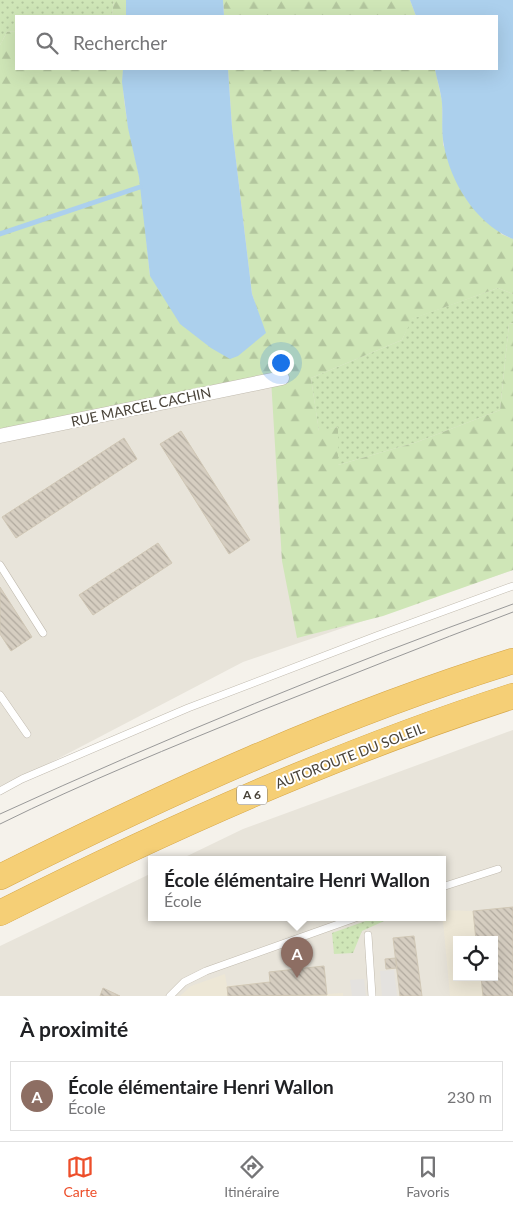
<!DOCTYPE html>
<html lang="fr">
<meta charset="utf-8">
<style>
body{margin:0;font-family:Lato,sans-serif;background:#f6f6f6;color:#202124}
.controls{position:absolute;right:15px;bottom:15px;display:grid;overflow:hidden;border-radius:0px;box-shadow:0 5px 20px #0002}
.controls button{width:45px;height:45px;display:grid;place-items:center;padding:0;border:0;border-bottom:1px solid #e0e0e0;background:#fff;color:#202124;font:25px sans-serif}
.you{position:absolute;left:280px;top:362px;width:18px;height:18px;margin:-12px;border:4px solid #fff;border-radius:50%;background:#1a73e8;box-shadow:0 0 0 8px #1a73e833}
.badge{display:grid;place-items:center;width:32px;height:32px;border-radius:50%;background:#ed4e2a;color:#fff;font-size:16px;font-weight:700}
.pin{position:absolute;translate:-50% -41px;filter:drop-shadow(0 1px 2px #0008)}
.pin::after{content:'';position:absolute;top:26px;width:18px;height:15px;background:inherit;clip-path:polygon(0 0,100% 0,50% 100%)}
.popup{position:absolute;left:148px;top:856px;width:298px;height:65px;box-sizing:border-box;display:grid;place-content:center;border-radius:0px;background:#fff;filter:drop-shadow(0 1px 4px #0005);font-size:16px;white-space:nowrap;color:#757577}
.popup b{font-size:19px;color:#202124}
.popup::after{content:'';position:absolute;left:50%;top:100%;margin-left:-10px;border:10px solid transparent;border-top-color:#fff}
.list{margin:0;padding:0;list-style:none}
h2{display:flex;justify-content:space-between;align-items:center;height:65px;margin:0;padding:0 20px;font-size:21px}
h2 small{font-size:16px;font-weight:400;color:#757577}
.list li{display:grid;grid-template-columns:32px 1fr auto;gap:15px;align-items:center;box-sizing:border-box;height:70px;margin:0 10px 10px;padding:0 10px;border:1px solid #e0e0e0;border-radius:0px}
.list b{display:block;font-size:19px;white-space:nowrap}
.list p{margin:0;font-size:16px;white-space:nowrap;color:#757577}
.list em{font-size:16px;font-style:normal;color:#757577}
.icon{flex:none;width:28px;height:28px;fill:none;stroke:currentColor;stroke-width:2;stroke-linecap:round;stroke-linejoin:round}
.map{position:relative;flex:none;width:513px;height:996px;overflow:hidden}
.search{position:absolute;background:#fff;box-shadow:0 5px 20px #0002;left:15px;right:15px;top:15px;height:55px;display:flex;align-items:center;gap:12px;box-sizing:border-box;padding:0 18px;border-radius:0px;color:#757577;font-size:19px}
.sheet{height:145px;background:#fff}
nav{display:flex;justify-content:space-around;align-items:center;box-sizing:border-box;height:70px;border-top:1px solid #e0e0e0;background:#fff;font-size:14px;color:#757577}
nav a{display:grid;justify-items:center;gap:2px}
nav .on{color:#ed4e2a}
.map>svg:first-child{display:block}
.residential{fill:#e8e4da;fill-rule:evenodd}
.education{fill:#ede7d6;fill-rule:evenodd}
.grass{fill:url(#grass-dots)}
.forest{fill:url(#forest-firs)}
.parking{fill:#e4e2df}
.water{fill:#acd0ed}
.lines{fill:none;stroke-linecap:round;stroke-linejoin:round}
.stream{stroke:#acd0ed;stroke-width:5}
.building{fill:url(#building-back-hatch);stroke:#d0c7b5}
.service-casing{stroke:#c0baae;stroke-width:8}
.minor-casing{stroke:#c0baae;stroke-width:15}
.motorway-casing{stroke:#d5a546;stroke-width:26}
.service{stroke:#fff;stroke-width:7}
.minor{stroke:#fff;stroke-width:14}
.motorway{stroke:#f5cf76;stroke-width:25}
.tram{stroke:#999;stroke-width:1}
.labels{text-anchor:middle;stroke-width:4;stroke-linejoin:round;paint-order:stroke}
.shield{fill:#fff;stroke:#807b74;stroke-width:1}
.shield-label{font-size:12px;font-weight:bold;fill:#494339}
.street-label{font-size:14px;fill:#494339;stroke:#fff}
</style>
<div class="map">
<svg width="513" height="996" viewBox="0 0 513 996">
<defs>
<pattern id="grass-dots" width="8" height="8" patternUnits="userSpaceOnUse" patternTransform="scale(1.25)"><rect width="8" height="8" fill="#cfe6b7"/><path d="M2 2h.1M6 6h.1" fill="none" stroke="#b3c69e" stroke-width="1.8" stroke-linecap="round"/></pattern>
<pattern id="forest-firs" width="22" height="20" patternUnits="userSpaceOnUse" patternTransform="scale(1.25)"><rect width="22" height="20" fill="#cfe6b7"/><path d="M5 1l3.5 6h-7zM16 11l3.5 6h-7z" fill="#b3c69e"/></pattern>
<pattern id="building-back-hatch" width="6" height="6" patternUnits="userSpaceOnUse" patternTransform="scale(1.25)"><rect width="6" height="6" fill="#d6cec1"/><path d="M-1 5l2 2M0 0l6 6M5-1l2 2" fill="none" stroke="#b0a99e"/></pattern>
</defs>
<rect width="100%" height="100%" fill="#f5f2eb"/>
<path class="residential" d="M 0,0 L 513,0 L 513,570 L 243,662 L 0,789 ZM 16,16 L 497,16 L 497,69 L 16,69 Z
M 513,730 L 513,996 L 0,996 L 0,946 L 152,873 L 152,917 L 442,917 L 442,859 L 181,859 L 243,829 ZM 457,940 L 494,940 L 494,977 L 457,977 Z"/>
<path class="education" d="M 513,907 L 513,996 L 450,996 L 442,910 L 473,911 ZM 457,940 L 494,940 L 494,977 L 457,977 Z
M 324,966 L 327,994 L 343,993 L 343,996 L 180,996 L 191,986 L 225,974 L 227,986 L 269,982 L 269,972 Z"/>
<path class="grass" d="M 0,0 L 114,0 L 112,16 L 16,16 L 16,31 L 7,32 L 0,45 Z
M 498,288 L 513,294 L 513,323 L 509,324 L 500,410 L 417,442 L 338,465 L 338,427 L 319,432 L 311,378 L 402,340 L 411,319 Z
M 377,917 L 393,917 L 362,931 L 353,953 L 334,954 L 332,933 Z"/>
<path class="forest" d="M 114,0 L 126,0 L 126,16 L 112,16 Z
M 223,0 L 410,0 L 416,16 L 224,16 Z
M 16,31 L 16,69 L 123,69 C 121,105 132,140 139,176 C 145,208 146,243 150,276 L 265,333 L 252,294 L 232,127 L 228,69 L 435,69 L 442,101 L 443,145 L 501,234 L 513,239 L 513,294 L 498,288 L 412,319 L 402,340 L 311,378 L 319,431 L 338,427 L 338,465 L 417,442 L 500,410 L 509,324 L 513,323 L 513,570 L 383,616 L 297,638 L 282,561 L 271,379 L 0,436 L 0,45 L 7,32 Z"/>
<path class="parking" d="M 394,970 L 397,996 L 382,996 L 380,971 Z
M 364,979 L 366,996 L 352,996 L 350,980 Z"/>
<path class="water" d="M 126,0 L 223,0 L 224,16 L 126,16 Z
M 410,0 L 513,0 L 513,239 C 476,224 451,183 444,146 C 441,132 443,117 442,103 C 441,92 437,80 435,69 L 497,69 L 497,16 L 416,16 Z
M 123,69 L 228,69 L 232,127 L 252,294 L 266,333 L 238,356 L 230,359 L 211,348 L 180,324 L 150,276 L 139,177 L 128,128 L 122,82 Z"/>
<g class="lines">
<path class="stream" d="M 0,234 L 140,187"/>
</g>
<path class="building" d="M 181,431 L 250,540 L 229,554 L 160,444 Z
M 124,438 L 137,459 L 16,538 L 2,517 Z
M 158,543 L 172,563 L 93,615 L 79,595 Z
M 0,587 L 32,637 L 11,651 L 0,634 Z
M 513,907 L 513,996 L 483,996 L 481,977 L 494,977 L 494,940 L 476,940 L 473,911 Z
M 414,936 L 422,996 L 400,996 L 393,938 Z
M 396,958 L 397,968 L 386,969 L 385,959 Z
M 324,966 L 327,995 L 228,996 L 227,987 L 270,982 L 269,972 Z
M 103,988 L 120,996 L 100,996 Z"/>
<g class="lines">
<g class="service-casing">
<path id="service" d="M 0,565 L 43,633
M 0,695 L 27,734
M 0,791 L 22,779 L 188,708 L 376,636 L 513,586
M 442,887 L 498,869
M 368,935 L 372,996
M 170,996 L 184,982 L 206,971 L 358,917"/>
</g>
<g class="minor-casing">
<path id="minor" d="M 0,436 L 282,378"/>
</g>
<g class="motorway-casing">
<path id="motorway" d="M 0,877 C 166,794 336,716 513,661
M 0,913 C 166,829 336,753 513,696"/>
</g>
<use href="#service" class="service"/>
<use href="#minor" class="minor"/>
<use href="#motorway" class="motorway"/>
<path class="tram" d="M 0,814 C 168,737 339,667 513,604
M 0,824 C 85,782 172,747 260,711 C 344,678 428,644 513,612"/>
</g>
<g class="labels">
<rect class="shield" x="237" y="785.5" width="30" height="19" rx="4"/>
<g class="shield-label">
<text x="252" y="799">A 6</text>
</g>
<g class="street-label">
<text transform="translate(141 407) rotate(-12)" y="5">RUE MARCEL CACHIN</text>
<text transform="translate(350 756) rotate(-21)" y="5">AUTOROUTE DU SOLEIL</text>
</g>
</g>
</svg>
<div class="controls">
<button><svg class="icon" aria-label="locate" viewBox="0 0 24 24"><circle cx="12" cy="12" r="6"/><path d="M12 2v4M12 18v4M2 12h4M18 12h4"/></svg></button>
</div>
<div class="you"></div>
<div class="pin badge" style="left:297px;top:978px;background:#8d6e63">A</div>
<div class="popup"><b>École élémentaire Henri Wallon</b>École</div>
<div class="search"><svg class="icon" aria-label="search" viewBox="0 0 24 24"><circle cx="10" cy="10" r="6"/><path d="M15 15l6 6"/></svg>Rechercher</div>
</div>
<section class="sheet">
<h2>À proximité<small></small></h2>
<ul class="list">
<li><span class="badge" style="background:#8d6e63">A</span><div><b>École élémentaire Henri Wallon</b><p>École</p></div><em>230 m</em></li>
</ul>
</section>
<nav>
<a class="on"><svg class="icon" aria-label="map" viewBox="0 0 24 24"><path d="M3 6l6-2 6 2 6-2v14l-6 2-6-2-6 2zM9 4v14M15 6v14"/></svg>Carte</a>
<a><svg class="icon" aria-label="directions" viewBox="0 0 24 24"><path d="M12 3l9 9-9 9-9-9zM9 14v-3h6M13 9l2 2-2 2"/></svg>Itinéraire</a>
<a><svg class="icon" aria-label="saved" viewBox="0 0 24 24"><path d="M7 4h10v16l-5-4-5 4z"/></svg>Favoris</a>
</nav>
